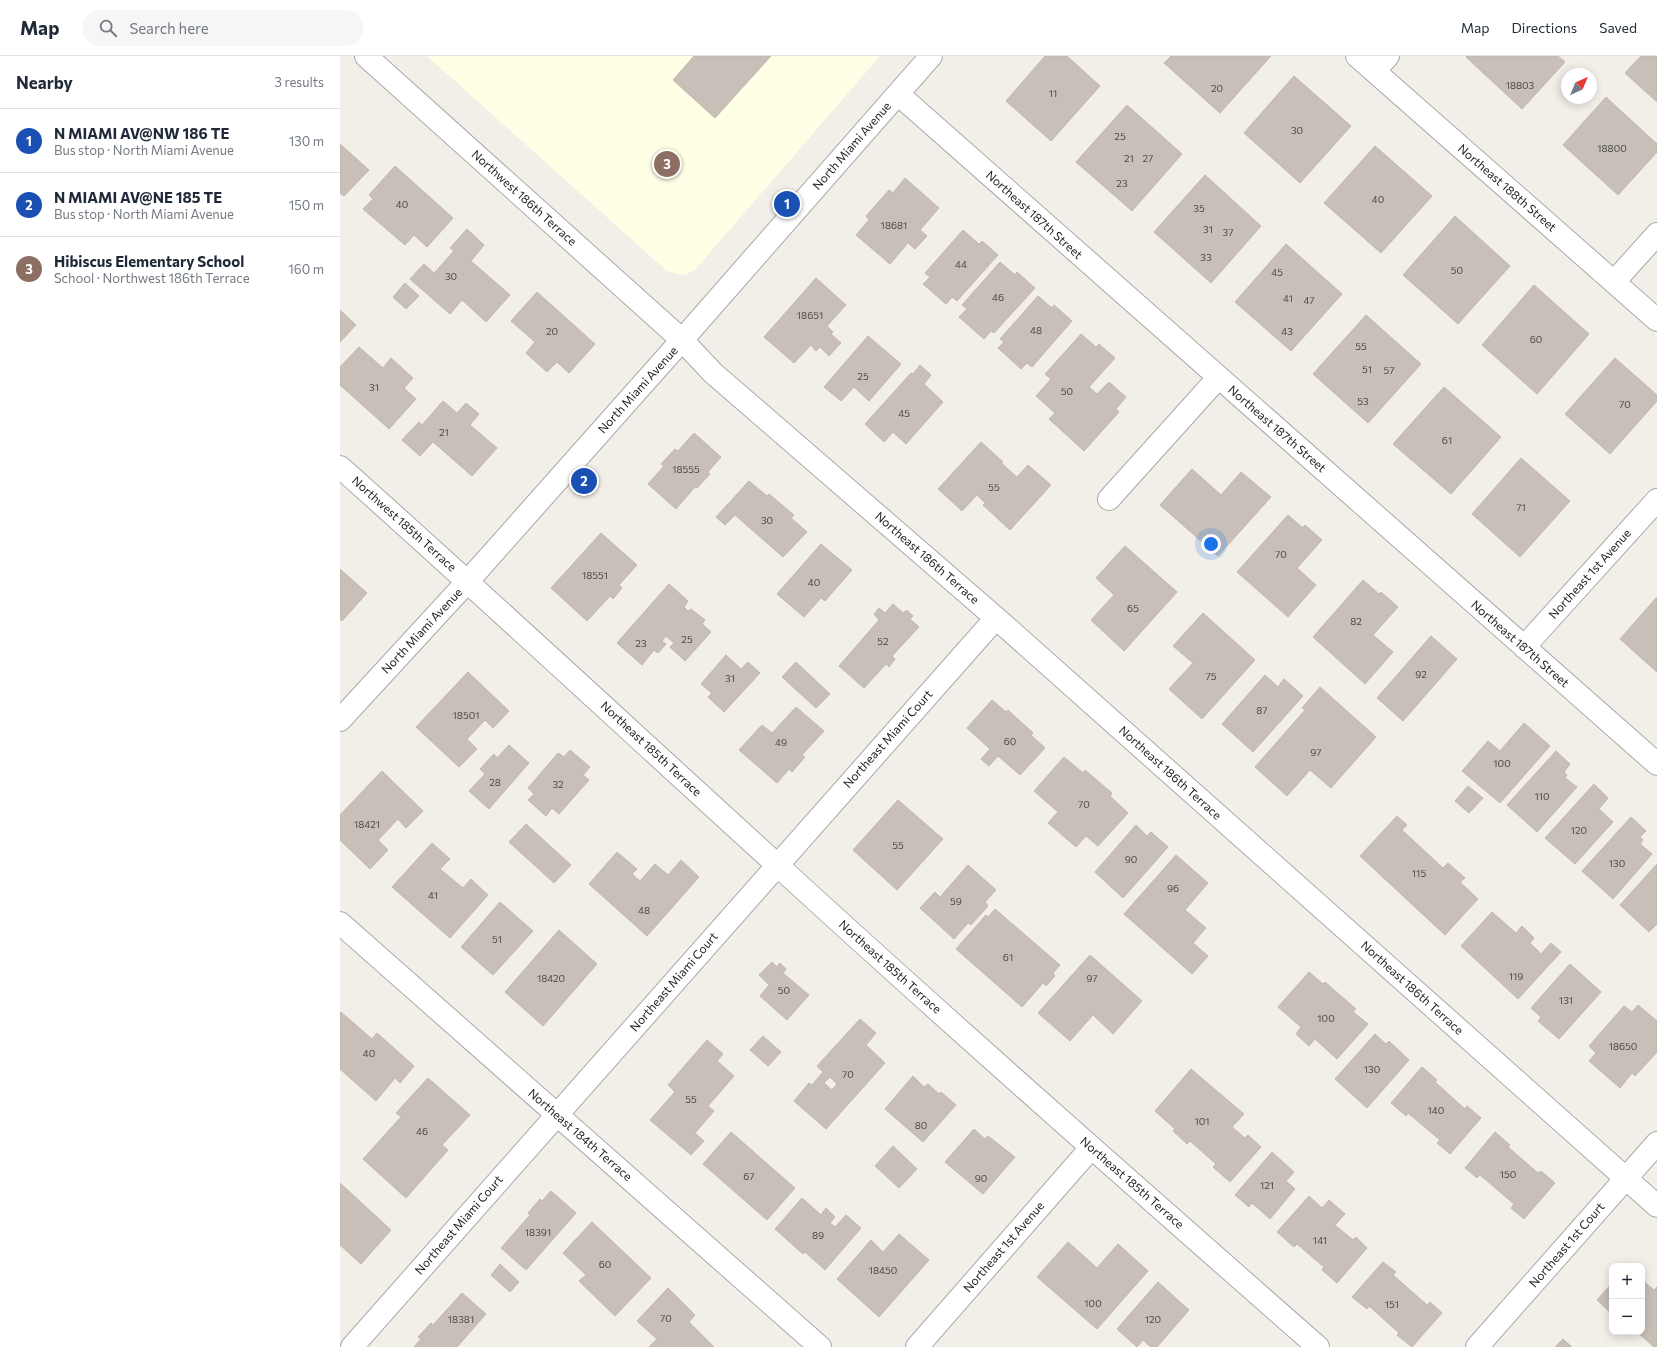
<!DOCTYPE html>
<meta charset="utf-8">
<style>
body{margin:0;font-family:Commissioner,sans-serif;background:#f6f6f7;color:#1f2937}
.controls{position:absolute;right:12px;bottom:12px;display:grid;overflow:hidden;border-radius:8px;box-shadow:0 2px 10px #0003}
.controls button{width:36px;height:36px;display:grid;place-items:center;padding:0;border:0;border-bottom:1px solid #e0e1e3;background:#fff;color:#1f2937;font:20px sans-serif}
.compass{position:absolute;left:1221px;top:12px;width:36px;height:36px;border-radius:50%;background:#fff;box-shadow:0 2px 10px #0003;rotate:44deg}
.you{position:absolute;left:871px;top:488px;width:14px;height:14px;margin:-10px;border:3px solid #fff;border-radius:50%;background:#1a73e8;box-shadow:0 0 0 6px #1a73e833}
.badge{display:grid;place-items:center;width:26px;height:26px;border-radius:50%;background:#d40000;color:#fff;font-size:13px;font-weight:700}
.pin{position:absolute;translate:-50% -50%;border:2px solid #fff;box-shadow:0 1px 4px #0006}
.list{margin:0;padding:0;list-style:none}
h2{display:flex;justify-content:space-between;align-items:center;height:52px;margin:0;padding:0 16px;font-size:17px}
h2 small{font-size:13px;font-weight:400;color:#747a83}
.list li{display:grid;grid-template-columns:26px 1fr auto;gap:12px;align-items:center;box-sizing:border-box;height:64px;padding:0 16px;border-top:1px solid #e0e1e3}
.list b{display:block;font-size:15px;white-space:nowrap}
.list p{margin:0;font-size:13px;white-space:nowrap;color:#747a83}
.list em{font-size:13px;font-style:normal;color:#747a83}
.icon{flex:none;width:22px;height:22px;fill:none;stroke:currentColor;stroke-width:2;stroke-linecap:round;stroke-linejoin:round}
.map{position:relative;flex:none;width:1317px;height:1291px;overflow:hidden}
header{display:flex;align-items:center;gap:24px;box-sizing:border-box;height:56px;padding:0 20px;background:#fff;border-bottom:1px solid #e0e1e3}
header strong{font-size:19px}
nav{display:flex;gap:22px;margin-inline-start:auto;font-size:14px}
.search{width:280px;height:36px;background:#f6f6f7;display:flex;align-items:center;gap:10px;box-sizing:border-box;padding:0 14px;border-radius:16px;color:#747a83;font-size:15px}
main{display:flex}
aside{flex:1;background:#fff}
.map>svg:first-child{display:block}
.education{fill:#ffffe5}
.building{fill:#c7bfb8;stroke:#c4b6ab;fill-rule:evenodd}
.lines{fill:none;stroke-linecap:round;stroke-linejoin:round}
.minor-casing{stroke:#a9a9a9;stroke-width:24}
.minor{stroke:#fff;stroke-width:22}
.labels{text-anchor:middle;stroke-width:4;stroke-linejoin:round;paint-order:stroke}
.number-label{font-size:10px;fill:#4b4948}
.street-label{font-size:12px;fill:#222;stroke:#fff}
</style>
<header>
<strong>Map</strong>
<div class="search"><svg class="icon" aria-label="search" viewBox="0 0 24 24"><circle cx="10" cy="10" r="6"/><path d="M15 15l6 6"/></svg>Search here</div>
<nav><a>Map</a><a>Directions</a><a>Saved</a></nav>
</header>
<main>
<aside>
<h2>Nearby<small>3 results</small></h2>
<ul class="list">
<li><span class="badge" style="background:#1a4fb4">1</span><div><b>N MIAMI AV@NW 186 TE</b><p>Bus stop · North Miami Avenue</p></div><em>130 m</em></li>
<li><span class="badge" style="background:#1a4fb4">2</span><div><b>N MIAMI AV@NE 185 TE</b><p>Bus stop · North Miami Avenue</p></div><em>150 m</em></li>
<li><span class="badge" style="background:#8d6e63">3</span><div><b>Hibiscus Elementary School</b><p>School · Northwest 186th Terrace</p></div><em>160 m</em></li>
</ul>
</aside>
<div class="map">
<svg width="1317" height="1291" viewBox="0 0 1317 1291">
<rect width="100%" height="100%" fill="#f2efe9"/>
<path class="education" d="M 87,0 L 540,0 L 354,215 L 343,219 L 327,215 Z"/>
<path class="building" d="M 354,0 L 431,0 L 375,62 L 333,24 Z
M 705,0 L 727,0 L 760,30 L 711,85 L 666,45 Z
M 831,0 L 931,0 L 880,57 L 824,7 Z
M 1127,0 L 1218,0 L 1225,6 L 1182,53 L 1126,1 Z
M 1301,0 L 1317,0 L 1317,46 L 1285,17 Z
M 954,20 L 1011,70 L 960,127 L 904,77 Z
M 1266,41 L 1317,88 L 1317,96 L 1278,139 L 1223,89 Z
M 787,49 L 842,98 L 792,155 L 736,106 Z
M 0,88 L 29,114 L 4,140 L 0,137 Z
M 1035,90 L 1092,140 L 1041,197 L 984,147 Z
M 55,110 L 113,162 L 87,191 L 74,179 L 65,189 L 23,153 L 33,143 L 29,139 Z
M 865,119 L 921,170 L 871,227 L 814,176 Z
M 565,122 L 599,152 L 580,174 L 587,180 L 575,193 L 568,187 L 550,208 L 516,179 L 529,164 L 526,160 L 549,134 L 553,137 Z
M 1115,160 L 1170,210 L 1118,268 L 1063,219 Z
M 127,173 L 144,189 L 131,205 L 170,239 L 146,266 L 122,244 L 110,258 L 70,223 L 84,208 L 94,217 L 114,195 L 110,192 Z
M 623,174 L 639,188 L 642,185 L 658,199 L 617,245 L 612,241 L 606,248 L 583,228 L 590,221 L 585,217 Z
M 946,188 L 1002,238 L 951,295 L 895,246 Z
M 660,206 L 675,219 L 677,216 L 695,232 L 654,277 L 651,275 L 644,283 L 619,261 L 627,253 L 622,249 Z
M 476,222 L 506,249 L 487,270 L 493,276 L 491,278 L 501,287 L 489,300 L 480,291 L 476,295 L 471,289 L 454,307 L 424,281 Z
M 65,227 L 79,240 L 66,253 L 53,241 Z
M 1194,229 L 1249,278 L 1197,338 L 1142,289 Z
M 197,236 L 255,288 L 229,317 L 217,306 L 207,316 L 186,297 L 195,286 L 171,265 Z
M 698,240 L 712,252 L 714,249 L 732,265 L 692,311 L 687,307 L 681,313 L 658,292 L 664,286 L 660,283 Z
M 0,254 L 16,269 L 0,286 Z
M 1026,259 L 1081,308 L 1028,367 L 973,318 Z
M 741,278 L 756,291 L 759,288 L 775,302 L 749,331 L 757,338 L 769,326 L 786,341 L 776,353 L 779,356 L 744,395 L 709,363 L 715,357 L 696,340 L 711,323 L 705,318 Z
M 528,280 L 561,308 L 529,345 L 514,331 L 501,345 L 484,331 Z
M 19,291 L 43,312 L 51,302 L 73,322 L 64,332 L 76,343 L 49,373 L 0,329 L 0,311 Z
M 1275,302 L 1317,339 L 1317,345 L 1270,398 L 1225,358 Z
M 580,309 L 591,319 L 584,328 L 603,346 L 566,388 L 553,376 L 544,386 L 525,368 L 571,317 L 573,318 Z
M 1104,331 L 1161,381 L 1111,438 L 1053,388 Z
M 103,345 L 117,357 L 126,347 L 139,358 L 130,369 L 157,392 L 132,420 L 93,386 L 80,400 L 62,384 L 79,366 L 82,369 Z
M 354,377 L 381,401 L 368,416 L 370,418 L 357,432 L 355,431 L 336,453 L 308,428 L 324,410 L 321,408 L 335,393 L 338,395 Z
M 641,386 L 663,406 L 661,407 L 677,421 L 688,409 L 711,429 L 670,474 L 643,449 L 645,447 L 637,439 L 622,455 L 598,433 Z
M 1181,402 L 1230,445 L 1180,501 L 1132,458 Z
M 852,413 L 881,439 L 901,416 L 931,441 L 878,500 L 820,449 Z
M 409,425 L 427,440 L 429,438 L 454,459 L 451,462 L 467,476 L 443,501 L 395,459 L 385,469 L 376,461 Z
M 948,459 L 963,472 L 965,469 L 982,484 L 957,512 L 976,529 L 948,561 L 897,516 Z
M 261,477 L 297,509 L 279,529 L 282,532 L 273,543 L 270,540 L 247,565 L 211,532 Z
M 481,488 L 512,514 L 485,545 L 481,542 L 464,561 L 437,538 Z
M 785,490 L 837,536 L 784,595 L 751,564 L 774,539 L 756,522 Z
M 0,513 L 27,537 L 2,565 L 0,563 Z
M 1023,524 L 1039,538 L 1041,536 L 1058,551 L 1033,579 L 1053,596 L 1025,628 L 973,581 Z
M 329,528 L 348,545 L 344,551 L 348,555 L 351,553 L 365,564 L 362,568 L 371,576 L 345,605 L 330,591 L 334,587 L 326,580 L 322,585 L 326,588 L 318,597 L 314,594 L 302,609 L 277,587 Z
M 1317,541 L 1317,616 L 1280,583 Z
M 553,548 L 563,557 L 567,554 L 573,560 L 570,563 L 579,571 L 552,600 L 555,603 L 549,611 L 546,608 L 524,632 L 499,610 L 539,564 L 534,558 L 539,552 L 545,557 Z
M 863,557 L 915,604 L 862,663 L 829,633 L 853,607 L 833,590 Z
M 1091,580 L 1117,603 L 1063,665 L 1037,642 Z
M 386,599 L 401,613 L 408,606 L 420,617 L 384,656 L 368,641 L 372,637 L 361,628 Z
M 456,606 L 490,638 L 476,652 L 442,621 Z
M 128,616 L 169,655 L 153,672 L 145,664 L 127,683 L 137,693 L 119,711 L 76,671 Z
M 925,619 L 938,631 L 944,623 L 963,640 L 913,696 L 882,668 Z
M 980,631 L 1036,681 L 991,732 L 970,714 L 947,740 L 915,711 L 965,654 L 962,652 Z
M 652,644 L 666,656 L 668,654 L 693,677 L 691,679 L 705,692 L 680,719 L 658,700 L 649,710 L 641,703 L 650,693 L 627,672 Z
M 456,651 L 484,675 L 462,699 L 465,701 L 452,716 L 449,713 L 437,727 L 399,694 L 422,669 L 432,677 Z
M 1184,667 L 1210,690 L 1160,747 L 1122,715 L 1148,685 L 1160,695 Z
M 169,689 L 189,707 L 149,753 L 129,735 L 145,718 L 140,713 L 154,698 L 157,702 Z
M 230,694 L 250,711 L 243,719 L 249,724 L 219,758 L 212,752 L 206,760 L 188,744 L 194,738 L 188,732 L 218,697 L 224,701 Z
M 1216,695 L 1230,708 L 1224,716 L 1227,719 L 1225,722 L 1237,731 L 1197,776 L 1167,749 Z
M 724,701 L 743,717 L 745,714 L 772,737 L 770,740 L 788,757 L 758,790 L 746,780 L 736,791 L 708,767 L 718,756 L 694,735 Z
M 42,715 L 83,755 L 66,772 L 58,763 L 38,784 L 48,794 L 30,813 L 0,784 L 0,759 Z
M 1254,728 L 1268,742 L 1259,753 L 1273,766 L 1235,808 L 1205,782 Z
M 1128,730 L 1143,742 L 1129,757 L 1115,745 Z
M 558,744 L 603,783 L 557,834 L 513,794 Z
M 1057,760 L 1067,769 L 1062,774 L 1103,812 L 1108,807 L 1125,822 L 1120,826 L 1138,843 L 1105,879 L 1020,800 Z
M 1291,761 L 1306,775 L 1300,781 L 1303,784 L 1300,788 L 1312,798 L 1273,843 L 1242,815 Z
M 186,768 L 231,809 L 214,827 L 169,786 Z
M 796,769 L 807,780 L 811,776 L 828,791 L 783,842 L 755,816 Z
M 92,787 L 110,803 L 100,813 L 123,832 L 131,823 L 148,839 L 110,882 L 52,831 Z
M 277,796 L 297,813 L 292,818 L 300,825 L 315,808 L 328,819 L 341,804 L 359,821 L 307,880 L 249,828 Z
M 836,799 L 868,827 L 845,854 L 866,872 L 853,887 L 868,900 L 852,918 L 784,858 Z
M 1317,808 L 1317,868 L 1309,876 L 1280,849 Z
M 628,809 L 656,834 L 645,846 L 648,850 L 631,869 L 628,867 L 614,883 L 580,852 L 595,836 L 600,841 Z
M 160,846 L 193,875 L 153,919 L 121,891 Z
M 655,853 L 720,909 L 713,917 L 715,920 L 706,930 L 703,927 L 682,951 L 616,893 L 646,859 L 648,861 Z
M 1152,856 L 1176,877 L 1182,870 L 1194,882 L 1190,887 L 1201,898 L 1211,887 L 1221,896 L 1178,943 L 1121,890 Z
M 219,874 L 257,908 L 203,970 L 165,936 Z
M 750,899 L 802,945 L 773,978 L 753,959 L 730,985 L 698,957 Z
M 432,906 L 437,911 L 440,907 L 446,913 L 443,917 L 469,939 L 447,964 L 420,940 L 429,929 L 419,919 Z
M 1230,908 L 1261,936 L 1219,983 L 1198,965 L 1201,961 L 1191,952 Z
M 969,916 L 983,928 L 985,926 L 1016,953 L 1013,956 L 1028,968 L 997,1003 L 975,983 L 969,990 L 956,978 L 961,971 L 938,951 Z
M 1298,949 L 1317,965 L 1317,996 L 1295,1020 L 1292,1017 L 1280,1032 L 1249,1005 L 1256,997 L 1249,990 L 1284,950 L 1292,956 Z
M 1,956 L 32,983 L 37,977 L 74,1010 L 60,1027 L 55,1022 L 36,1045 L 0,1013 L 0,957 Z
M 520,963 L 536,977 L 526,989 L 545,1007 L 486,1073 L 454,1045 L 469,1027 L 472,1029 L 483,1016 L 477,1010 ZM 490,1021 L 497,1028 L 492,1034 L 484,1027 Z
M 1035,978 L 1046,988 L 1049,985 L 1069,1004 L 1027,1052 L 995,1023 Z
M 423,980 L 441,996 L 428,1010 L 410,994 Z
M 367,984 L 383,998 L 377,1005 L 394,1020 L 368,1050 L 374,1055 L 355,1077 L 364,1085 L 351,1099 L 310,1064 L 335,1036 L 328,1029 Z
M 1082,1011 L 1097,1024 L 1095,1026 L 1125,1053 L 1127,1050 L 1141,1062 L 1110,1098 L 1097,1087 L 1100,1084 L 1068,1057 L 1066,1060 L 1051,1047 Z
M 851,1013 L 904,1058 L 892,1071 L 905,1082 L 908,1079 L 921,1091 L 890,1126 L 873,1111 L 876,1108 L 850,1085 L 847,1088 L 833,1075 L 835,1073 L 815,1055 Z
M 573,1020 L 584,1031 L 588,1028 L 599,1038 L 601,1036 L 616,1049 L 583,1086 L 545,1053 Z
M 88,1022 L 130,1059 L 102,1089 L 108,1094 L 66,1142 L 23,1103 L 61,1061 L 56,1057 Z
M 634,1073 L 645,1083 L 648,1080 L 675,1101 L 643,1138 L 605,1106 Z
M 391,1076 L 455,1132 L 427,1164 L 363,1108 Z
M 1155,1076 L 1170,1089 L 1168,1091 L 1198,1117 L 1201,1115 L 1215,1127 L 1184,1163 L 1171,1152 L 1174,1148 L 1140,1119 L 1137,1122 L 1125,1112 Z
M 553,1090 L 577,1113 L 559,1132 L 535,1110 Z
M 932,1096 L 954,1116 L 946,1125 L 955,1133 L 930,1163 L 912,1147 L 909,1151 L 895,1139 Z
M 0,1127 L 51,1174 L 21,1208 L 0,1189 Z
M 211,1135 L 236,1157 L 186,1214 L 161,1192 L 190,1159 L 188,1157 L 200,1143 L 202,1145 Z
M 969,1140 L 982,1152 L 989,1144 L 1005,1158 L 995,1169 L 1013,1184 L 1016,1181 L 1027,1192 L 997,1227 L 982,1214 L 984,1211 L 957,1188 L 954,1191 L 937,1176 Z
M 462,1142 L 481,1159 L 486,1152 L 495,1161 L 490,1167 L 495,1171 L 506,1159 L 521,1172 L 485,1214 L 465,1196 L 463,1198 L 435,1173 Z
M 252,1166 L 311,1222 L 275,1260 L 239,1225 L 246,1219 L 223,1197 Z
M 559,1178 L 589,1204 L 539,1261 L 497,1223 L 531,1184 L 543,1196 Z
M 728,1186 L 757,1212 L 778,1188 L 808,1215 L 757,1273 L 697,1221 Z
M 1043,1206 L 1056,1216 L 1053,1219 L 1087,1249 L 1090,1246 L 1102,1257 L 1072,1291 L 1057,1279 L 1059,1277 L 1029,1250 L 1027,1253 L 1012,1241 Z
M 160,1208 L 179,1226 L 170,1236 L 151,1219 Z
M 1302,1224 L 1314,1234 L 1317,1231 L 1317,1291 L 1314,1291 L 1297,1276 L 1302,1276 Z
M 818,1226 L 849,1254 L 817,1291 L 811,1291 L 803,1284 L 797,1291 L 777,1273 Z
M 1272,1227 L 1272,1258 L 1257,1244 Z
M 328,1232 L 355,1259 L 349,1266 L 374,1291 L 309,1291 L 317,1283 L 297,1265 Z
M 122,1237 L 146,1258 L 117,1291 L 74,1291 L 81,1283 L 78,1281 L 91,1267 L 93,1269 Z
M 1223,1283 L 1232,1291 L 1215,1291 Z"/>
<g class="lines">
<g class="minor-casing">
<path id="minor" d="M 26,0 L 342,284 L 373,317 L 656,562 L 1317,1150
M 1017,0 L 1317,264
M 1034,15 L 1048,0
M 558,38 L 1317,708
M 1274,226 L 1317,178
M 0,411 C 147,542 290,675 435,807 C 614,971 796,1131 978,1291
M 769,443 L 878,322
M 1184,591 L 1317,444
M 0,664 L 128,525 L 342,284 L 591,0
M 0,867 L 480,1291
M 12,1291 L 656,562
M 577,1291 L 751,1092
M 1137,1291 L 1317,1087"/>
</g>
<use href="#minor" class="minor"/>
</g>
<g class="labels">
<g class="number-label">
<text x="1180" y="33">18803</text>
<text x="877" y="36">20</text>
<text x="713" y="41">11</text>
<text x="957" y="78">30</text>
<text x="780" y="84">25</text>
<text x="1272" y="96">18800</text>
<text x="789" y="106">21</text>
<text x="808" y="106">27</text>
<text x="782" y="131">23</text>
<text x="1038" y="147">40</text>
<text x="62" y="152">40</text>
<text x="859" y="156">35</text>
<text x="554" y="173">18681</text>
<text x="868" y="177">31</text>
<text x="888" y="180">37</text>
<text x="866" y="205">33</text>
<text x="621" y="212">44</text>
<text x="1117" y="218">50</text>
<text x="937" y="220">45</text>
<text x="111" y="224">30</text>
<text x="658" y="245">46</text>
<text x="948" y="246">41</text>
<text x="969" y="248">47</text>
<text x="470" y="263">18651</text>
<text x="696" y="278">48</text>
<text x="212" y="279">20</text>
<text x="947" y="279">43</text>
<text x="1196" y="287">60</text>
<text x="1021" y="294">55</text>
<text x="1027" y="317">51</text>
<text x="1049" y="318">57</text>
<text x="523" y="324">25</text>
<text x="34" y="335">31</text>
<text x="727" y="339">50</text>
<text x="1023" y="349">53</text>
<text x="1285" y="352">70</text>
<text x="564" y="361">45</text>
<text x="104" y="380">21</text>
<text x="1107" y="388">61</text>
<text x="346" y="417">18555</text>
<text x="654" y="435">55</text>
<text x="1181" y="455">71</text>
<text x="427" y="468">30</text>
<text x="941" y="502">70</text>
<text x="255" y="523">18551</text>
<text x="474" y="530">40</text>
<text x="793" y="556">65</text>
<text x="1016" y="569">82</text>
<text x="347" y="587">25</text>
<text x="543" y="589">52</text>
<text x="301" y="591">23</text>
<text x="1081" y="622">92</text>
<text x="871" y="624">75</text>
<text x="390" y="626">31</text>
<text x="922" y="658">87</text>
<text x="126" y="663">18501</text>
<text x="670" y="689">60</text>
<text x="441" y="690">49</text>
<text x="976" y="700">97</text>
<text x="1162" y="711">100</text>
<text x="155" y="730">28</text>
<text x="218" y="732">32</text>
<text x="1202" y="744">110</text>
<text x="744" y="752">70</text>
<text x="27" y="772">18421</text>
<text x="1239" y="778">120</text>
<text x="558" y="793">55</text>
<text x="791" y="807">90</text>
<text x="1277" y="811">130</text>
<text x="1079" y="821">115</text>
<text x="833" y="836">96</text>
<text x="93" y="843">41</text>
<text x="616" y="849">59</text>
<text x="304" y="858">48</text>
<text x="157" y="887">51</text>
<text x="668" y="905">61</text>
<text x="1176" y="924">119</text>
<text x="211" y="926">18420</text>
<text x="752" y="926">97</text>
<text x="444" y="938">50</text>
<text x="1226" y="948">131</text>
<text x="986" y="966">100</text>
<text x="1283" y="994">18650</text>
<text x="29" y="1001">40</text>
<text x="1032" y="1017">130</text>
<text x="508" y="1022">70</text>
<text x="351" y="1047">55</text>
<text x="1096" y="1058">140</text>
<text x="862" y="1069">101</text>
<text x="581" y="1073">80</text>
<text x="82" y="1079">46</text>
<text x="1168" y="1122">150</text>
<text x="409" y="1124">67</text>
<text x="641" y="1126">90</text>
<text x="927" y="1133">121</text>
<text x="198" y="1180">18391</text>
<text x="478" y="1183">89</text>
<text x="980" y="1188">141</text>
<text x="265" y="1212">60</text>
<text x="543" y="1218">18450</text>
<text x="753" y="1251">100</text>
<text x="1052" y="1252">151</text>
<text x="326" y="1266">70</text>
<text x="121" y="1267">18381</text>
<text x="813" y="1267">120</text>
</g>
<g class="street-label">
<text transform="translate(512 90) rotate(-49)" y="4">North Miami Avenue</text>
<text transform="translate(1167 132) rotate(41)" y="4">Northeast 188th Street</text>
<text transform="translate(184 142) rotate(42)" y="4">Northwest 186th Terrace</text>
<text transform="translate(694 159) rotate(42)" y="4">Northeast 187th Street</text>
<text transform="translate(298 334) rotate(-48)" y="4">North Miami Avenue</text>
<text transform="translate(937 373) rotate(41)" y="4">Northeast 187th Street</text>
<text transform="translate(64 468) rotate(42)" y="4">Northwest 185th Terrace</text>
<text transform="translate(587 502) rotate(41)" y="4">Northeast 186th Terrace</text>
<text transform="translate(1250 518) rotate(-48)" y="4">Northeast 1st Avenue</text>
<text transform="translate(82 575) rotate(-47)" y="4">North Miami Avenue</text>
<text transform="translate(1180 588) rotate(41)" y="4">Northeast 187th Street</text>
<text transform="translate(548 683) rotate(-48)" y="4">Northeast Miami Court</text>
<text transform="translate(311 693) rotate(43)" y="4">Northeast 185th Terrace</text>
<text transform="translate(830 717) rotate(42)" y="4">Northeast 186th Terrace</text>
<text transform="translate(550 911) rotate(42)" y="4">Northeast 185th Terrace</text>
<text transform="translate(334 926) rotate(-49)" y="4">Northeast Miami Court</text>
<text transform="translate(1072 932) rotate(42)" y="4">Northeast 186th Terrace</text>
<text transform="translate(240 1079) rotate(41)" y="4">Northeast 184th Terrace</text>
<text transform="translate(792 1127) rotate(41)" y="4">Northeast 185th Terrace</text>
<text transform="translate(119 1169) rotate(-49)" y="4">Northeast Miami Court</text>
<text transform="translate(1227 1189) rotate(-49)" y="4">Northeast 1st Court</text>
<text transform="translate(664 1191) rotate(-49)" y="4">Northeast 1st Avenue</text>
</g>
</g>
</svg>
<div class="controls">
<button>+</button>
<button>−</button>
</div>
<svg class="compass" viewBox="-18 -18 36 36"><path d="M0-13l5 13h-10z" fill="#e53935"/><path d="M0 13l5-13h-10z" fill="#747a83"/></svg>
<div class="you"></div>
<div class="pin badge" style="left:447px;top:148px;background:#1a4fb4">1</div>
<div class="pin badge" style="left:244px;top:425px;background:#1a4fb4">2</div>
<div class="pin badge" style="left:327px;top:108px;background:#8d6e63">3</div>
</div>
</main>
